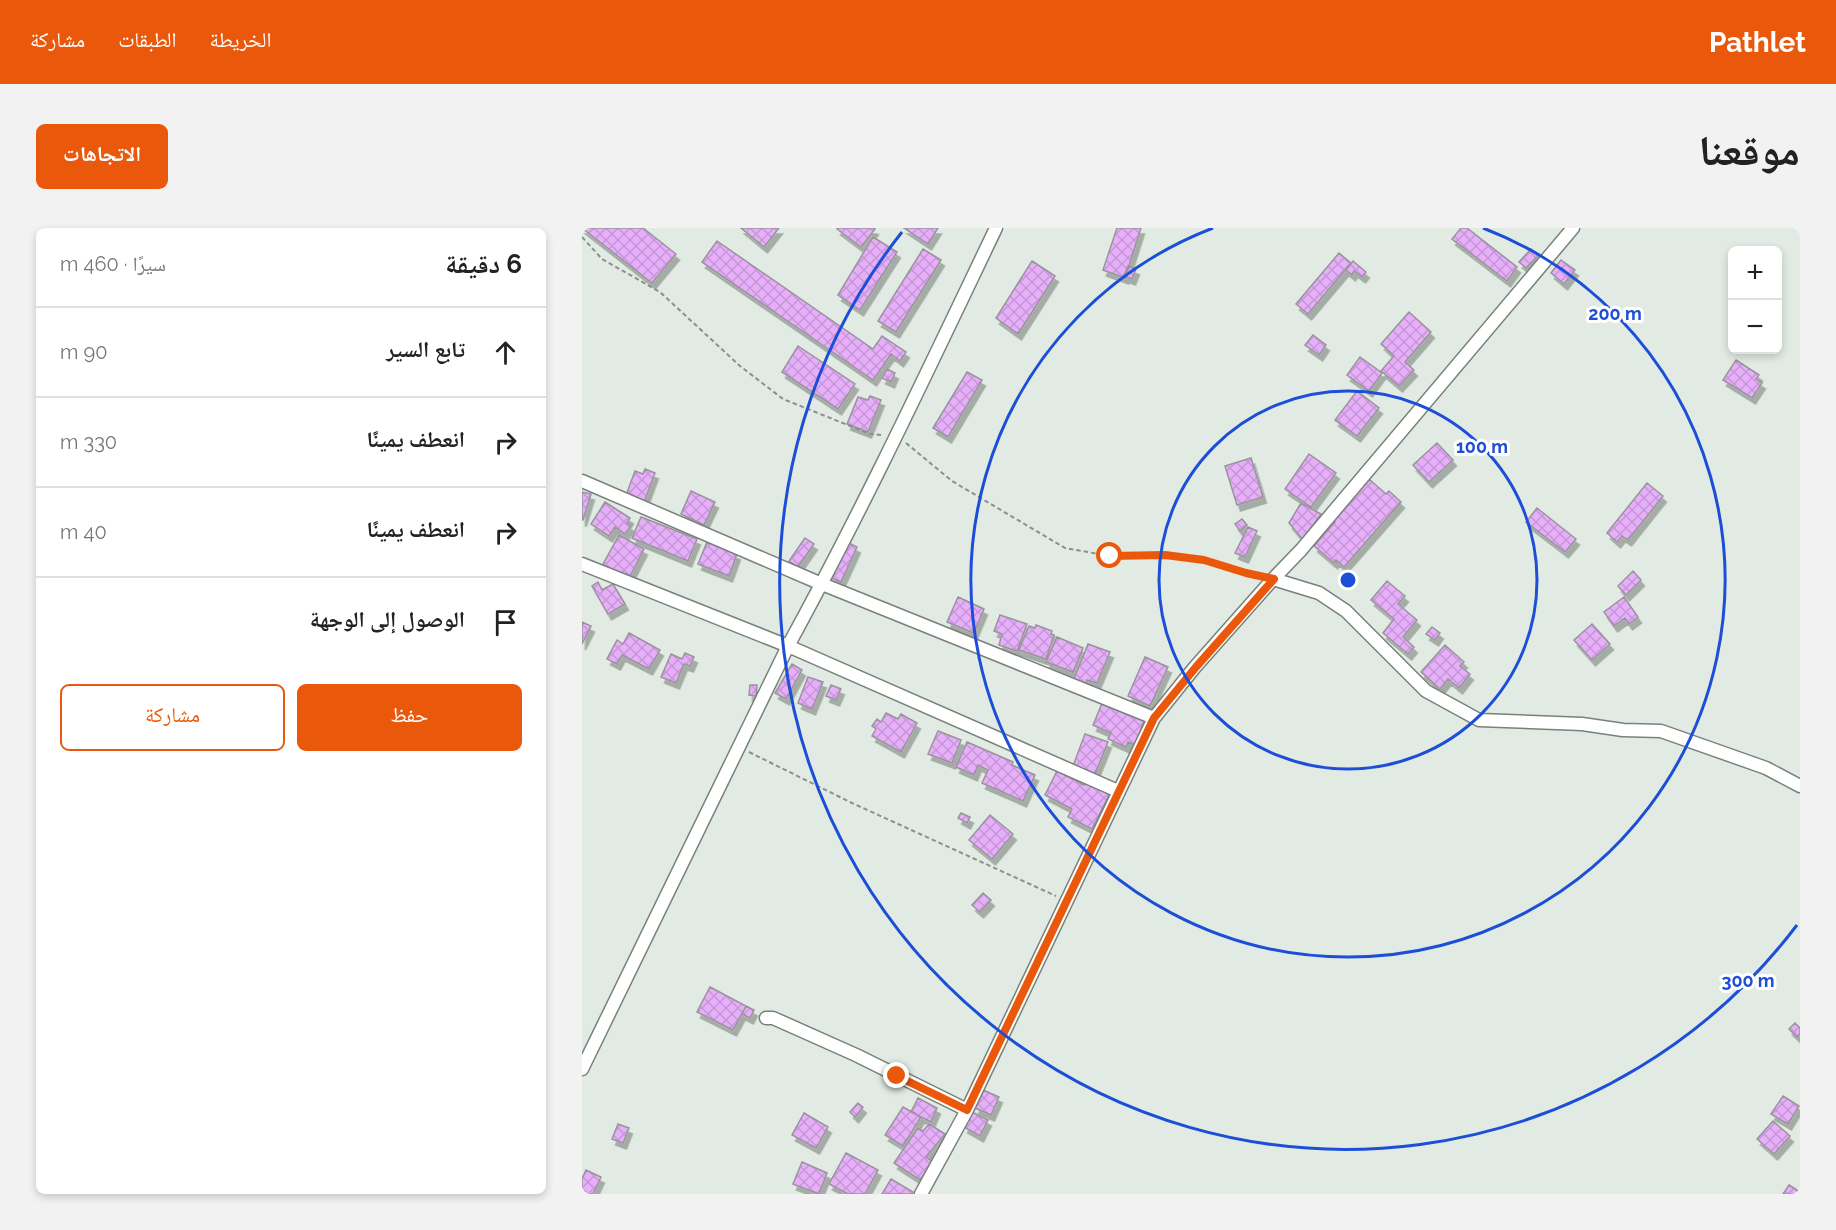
<!DOCTYPE html>
<html lang="ar">
<meta charset="utf-8">
<style>
body{margin:0;font-family:Raleway,"Noto Naskh Arabic",sans-serif;background:#f2f2f2;color:#222;direction:rtl}
.controls{position:absolute;right:18px;top:18px;display:grid;overflow:hidden;border-radius:9px;box-shadow:0 3px 9px #0003}
.controls button{width:54px;height:54px;display:grid;place-items:center;padding:0;border:0;border-bottom:2px solid #e0e0e0;background:#fff;color:#222;font:30px sans-serif}
.stop{position:absolute;width:18px;height:18px;margin:-14px;border:4px solid #ea580c;border-radius:50%;background:#fff}
.stop.end{background:#ea580c;border-color:#fff;box-shadow:0 2px 6px #0008}
.list{margin:0;padding:0;list-style:none}
h2{display:flex;justify-content:space-between;align-items:center;height:78px;margin:0;padding:0 24px;font-size:26px}
h2 small{font-size:20px;font-weight:400;color:#767676}
.list li{display:grid;grid-template-columns:39px 1fr auto;gap:18px;align-items:center;box-sizing:border-box;height:90px;padding:0 24px;border-top:2px solid #e0e0e0}
.list b{display:block;font-size:22px;white-space:nowrap}
.list em{font-size:20px;font-style:normal;color:#767676}
.actions{display:flex;gap:12px;padding:18px 24px}
.actions a{flex:1;padding:14px 0;border:2px solid #ea580c;border-radius:9px;text-align:center;font-size:21px;color:#ea580c}
.actions .main{background:#ea580c;color:#fff}
.icon{flex:none;width:33px;height:33px;fill:none;stroke:currentColor;stroke-width:2;stroke-linecap:round;stroke-linejoin:round}
.map{position:relative;flex:none;width:1218px;height:966px;overflow:hidden;direction:ltr;border-radius:9px}
header{display:flex;align-items:center;gap:36px;box-sizing:border-box;height:84px;padding:0 30px;background:#ea580c;color:#fff}
header strong{font-size:28px}
nav{display:flex;gap:33px;margin-inline-start:auto;font-size:21px}
.intro{display:flex;align-items:center;justify-content:space-between;box-sizing:border-box;height:144px;padding:0 36px}
h1{margin:0;font-size:42px}
.button{padding:15px 27px;border-radius:9px;background:#ea580c;color:#fff;font-size:21px;font-weight:700}
main{display:flex;gap:36px;padding:0 36px}
aside{flex:1;background:#fff;border-radius:9px;box-shadow:0 3px 9px #0003}
.map>svg:first-child{display:block}
.building{fill:url(#building-cross-hatch);stroke:#99939c;stroke-width:1.5;filter:url(#shadow)}
.lines{fill:none;stroke-linecap:round;stroke-linejoin:round}
.minor-casing{stroke:#78817a;stroke-width:15}
.path{stroke:#8a908b;stroke-width:2;stroke-dasharray:4.5 3;stroke-linecap:butt}
.minor{stroke:#fff;stroke-width:12}
.route{stroke:#ea580c;stroke-width:8}
.ring{fill:none;stroke:#1d4ed8;stroke-width:3}
.centre{fill:#1d4ed8;stroke:#fff;stroke-width:3}
.ring-label{font-size:18px;text-anchor:middle;font-weight:bold;fill:#1d4ed8;stroke:#fff;stroke-width:6;stroke-linejoin:round;paint-order:stroke}
</style>
<header>
<strong>Pathlet</strong>
<nav><a>الخريطة</a><a>الطبقات</a><a>مشاركة</a></nav>
</header>
<div class="intro"><h1>موقعنا</h1><a class="button">الاتجاهات</a></div>
<main>
<div class="map">
<svg width="1218" height="966" viewBox="0 0 1218 966">
<defs>
<pattern id="building-cross-hatch" width="8" height="8" patternUnits="userSpaceOnUse" patternTransform="scale(1.5)"><rect width="8" height="8" fill="#e7affa"/><path d="M0 0l8 8M0 8l8-8" fill="none" stroke="#c697d7"/></pattern>
<filter id="shadow"><feDropShadow dx="3.5" dy="6" stdDeviation="0" flood-color="#0004"/></filter>
</defs>
<rect width="100%" height="100%" fill="#e1ebe3"/>
<path class="building" d="M 0,0 L 61,0 L 94,26 L 70,55 Z
M 159,0 L 197,0 L 182,19 Z
M 256,0 L 291,0 L 293,1 L 279,19 L 255,1 Z
M 322,0 L 356,0 L 346,16 Z
M 535,0 L 559,0 L 543,50 L 521,42 Z
M 879,0 L 885,0 L 935,39 L 925,53 L 870,11 Z
M 291,9 L 315,24 L 278,82 L 256,67 Z
M 135,13 L 291,121 L 300,108 L 324,124 L 318,133 L 309,126 L 291,152 L 120,34 Z
M 341,21 L 359,32 L 314,104 L 296,93 Z
M 949,21 L 956,28 L 944,40 L 937,34 Z
M 757,25 L 769,35 L 726,86 L 714,76 Z
M 979,32 L 993,42 L 982,56 L 969,45 Z
M 450,33 L 473,48 L 436,106 L 414,90 Z
M 771,33 L 784,44 L 780,49 L 772,43 L 770,47 L 764,42 Z
M 546,38 L 554,41 L 550,51 L 542,48 Z
M 827,84 L 849,104 L 823,134 L 832,142 L 817,158 L 799,143 L 812,128 L 799,116 Z
M 731,107 L 744,117 L 737,127 L 723,117 Z
M 216,118 L 273,156 L 256,181 L 200,144 Z
M 778,129 L 800,145 L 787,163 L 765,147 Z
M 1154,132 L 1177,147 L 1174,151 L 1180,155 L 1170,170 L 1141,152 Z
M 305,141 L 313,145 L 309,154 L 300,150 Z
M 385,144 L 400,152 L 366,209 L 351,200 Z
M 775,163 L 797,180 L 775,208 L 753,192 Z
M 288,168 L 299,172 L 286,204 L 265,196 L 276,169 L 286,172 Z
M 855,215 L 871,232 L 847,254 L 831,237 Z
M 727,226 L 754,245 L 729,279 L 703,261 Z
M 669,230 L 681,269 L 655,277 L 643,238 Z
M 63,241 L 73,245 L 61,277 L 43,270 L 53,243 L 61,246 Z
M 787,251 L 804,266 L 807,263 L 819,274 L 762,339 L 754,332 L 752,335 L 732,318 L 753,294 L 751,292 Z
M 1065,255 L 1081,268 L 1046,312 L 1040,308 L 1035,314 L 1025,305 Z
M 109,263 L 133,274 L 122,297 L 99,286 Z
M 0,264 L 9,266 L 1,292 L 0,292 Z
M 23,274 L 48,290 L 45,295 L 49,298 L 43,306 L 33,299 L 27,308 L 9,296 Z
M 719,275 L 739,286 L 721,312 L 707,295 Z
M 955,280 L 994,311 L 983,324 L 944,294 Z
M 59,289 L 115,311 L 106,333 L 50,310 Z
M 660,291 L 665,297 L 658,303 L 653,296 Z
M 666,299 L 675,303 L 663,329 L 653,325 Z
M 37,307 L 62,321 L 46,352 L 20,338 Z
M 223,310 L 232,316 L 216,339 L 207,333 Z
M 125,314 L 155,326 L 147,348 L 116,336 Z
M 265,314 L 275,319 L 259,354 L 249,350 Z
M 1051,343 L 1059,352 L 1044,367 L 1036,358 Z
M 805,353 L 823,368 L 816,376 L 835,392 L 821,409 L 832,419 L 826,426 L 801,405 L 812,391 L 789,372 Z
M 16,354 L 20,362 L 31,356 L 43,376 L 26,386 L 10,358 Z
M 376,369 L 402,381 L 392,405 L 365,394 Z
M 1042,369 L 1056,389 L 1047,396 L 1043,390 L 1032,398 L 1022,384 Z
M 418,387 L 445,396 L 435,423 L 417,417 L 420,406 L 412,403 Z
M 0,394 L 9,398 L 0,416 Z
M 1010,396 L 1028,416 L 1010,432 L 992,412 Z
M 454,397 L 470,403 L 469,406 L 472,407 L 464,431 L 437,422 L 447,398 L 453,400 Z
M 850,399 L 858,405 L 853,412 L 844,406 Z
M 47,405 L 78,422 L 67,441 L 40,427 L 35,436 L 25,431 L 35,412 L 41,416 Z
M 475,409 L 501,420 L 491,444 L 464,434 Z
M 506,416 L 528,424 L 515,455 L 505,452 L 503,458 L 491,453 Z
M 863,417 L 882,434 L 878,438 L 888,446 L 877,460 L 866,451 L 858,461 L 839,444 Z
M 103,425 L 112,429 L 108,438 L 102,436 L 94,455 L 79,449 L 89,426 L 100,431 Z
M 563,429 L 586,439 L 568,478 L 546,468 Z
M 210,436 L 220,442 L 204,471 L 193,465 Z
M 226,449 L 241,454 L 230,481 L 216,475 Z
M 168,457 L 175,457 L 174,468 L 167,467 Z
M 249,457 L 259,461 L 254,472 L 244,468 Z
M 521,473 L 563,491 L 553,517 L 546,514 L 544,519 L 526,511 L 529,505 L 511,497 Z
M 304,485 L 316,491 L 319,486 L 335,495 L 319,524 L 290,508 L 294,501 L 290,498 L 295,491 L 299,494 Z
M 356,503 L 379,512 L 370,535 L 346,526 Z
M 503,506 L 526,514 L 513,546 L 491,538 Z
M 385,514 L 431,534 L 430,537 L 453,547 L 441,573 L 400,555 L 406,542 L 396,537 L 392,547 L 374,539 Z
M 475,543 L 502,557 L 504,553 L 528,565 L 510,601 L 486,589 L 490,581 L 463,567 Z
M 379,585 L 388,589 L 385,595 L 376,590 Z
M 408,587 L 431,606 L 410,631 L 387,612 Z
M 401,665 L 409,672 L 398,684 L 390,677 Z
M 128,759 L 164,778 L 151,802 L 115,784 Z
M 164,778 L 172,782 L 168,790 L 160,786 Z
M 1213,795 L 1218,800 L 1218,806 L 1215,809 L 1207,801 Z
M 401,862 L 417,869 L 409,887 L 393,880 Z
M 1201,868 L 1217,878 L 1206,896 L 1189,886 Z
M 336,870 L 355,880 L 349,894 L 329,884 Z
M 276,875 L 281,879 L 273,889 L 268,884 Z
M 321,879 L 339,889 L 321,918 L 303,907 Z
M 390,884 L 406,892 L 398,908 L 382,899 Z
M 222,885 L 246,899 L 234,920 L 210,907 Z
M 1191,893 L 1208,908 L 1192,926 L 1175,911 Z
M 36,896 L 47,900 L 41,915 L 30,911 Z
M 347,896 L 363,906 L 344,929 L 351,934 L 338,952 L 312,935 L 336,900 L 341,903 Z
M 264,925 L 296,942 L 283,966 L 266,966 L 247,956 Z
M 220,934 L 245,945 L 237,966 L 211,956 Z
M 4,942 L 19,949 L 11,966 L 0,966 L 0,951 Z
M 309,951 L 331,964 L 330,966 L 300,966 Z
M 1207,957 L 1218,964 L 1218,966 L 1201,966 Z"/>
<g class="lines">
<g class="minor-casing">
<path id="minor" d="M 0,253 L 235,354 L 572,490
M 0,336 L 206,418 L 536,563
M 691,351 L 719,322 L 991,0
M 184,790 L 191,790 L 274,827 L 385,882
M 0,841 L 206,418 C 281,281 347,140 414,0
M 339,966 L 385,882 L 572,490 L 613,439 L 691,351 L 737,365 L 764,383 L 844,463 L 897,492 L 1000,496 L 1041,502 L 1079,503 L 1184,540 L 1218,558"/>
</g>
<path class="path" d="M 0,9 L 20,31 L 78,64 L 158,138 L 201,171 L 288,206 L 300,207
M 324,215 L 370,253 L 483,320 L 528,328 L 583,327 L 622,332 L 679,348
M 167,524 L 270,575 L 474,668"/>
<use href="#minor" class="minor"/>
</g>
<g class="lines">
<path class="route" d="M 315,848 L 385,882 L 572,490 L 614,439 L 692,351 L 664,345 L 622,332 L 583,327 L 528,328"/>
</g>
<g class="ring">
<circle cx="766" cy="352" r="189"/>
<path d="M901 0A377 377 0 1 1 631 0"/>
<path d="M1215 697A566 566 0 1 1 320 4"/>
</g>
<circle cx="766" cy="352" r="9" class="centre"/>
<g class="ring-label">
<text x="1033" y="92">200 m</text>
<text x="900" y="225">100 m</text>
<text x="1166" y="759">300 m</text>
</g>
</svg>
<div class="controls">
<button>+</button>
<button>−</button>
</div>
<div class="stop" style="left:528px;top:328px"></div>
<div class="stop end" style="left:315px;top:848px"></div>
</div>
<aside>
<h2>6 دقيقة<small>سيرًا · 460 m</small></h2>
<ul class="list">
<li><svg class="icon" aria-label="ahead" viewBox="0 0 24 24"><path d="M12 20V5M6 11l6-6 6 6"/></svg><div><b>تابع السير</b></div><em>90 m</em></li>
<li><svg class="icon" aria-label="right" viewBox="0 0 24 24"><path d="M7 20v-9h11M14 6l5 5-5 5"/></svg><div><b>انعطف يمينًا</b></div><em>330 m</em></li>
<li><svg class="icon" aria-label="right" viewBox="0 0 24 24"><path d="M7 20v-9h11M14 6l5 5-5 5"/></svg><div><b>انعطف يمينًا</b></div><em>40 m</em></li>
<li><svg class="icon" aria-label="arrive" viewBox="0 0 24 24"><path d="M6 21V4h12l-3 4 3 4H6"/></svg><div><b>الوصول إلى الوجهة</b></div></li>
</ul>
<div class="actions"><a class="main">حفظ</a><a>مشاركة</a></div>
</aside>
</main>
